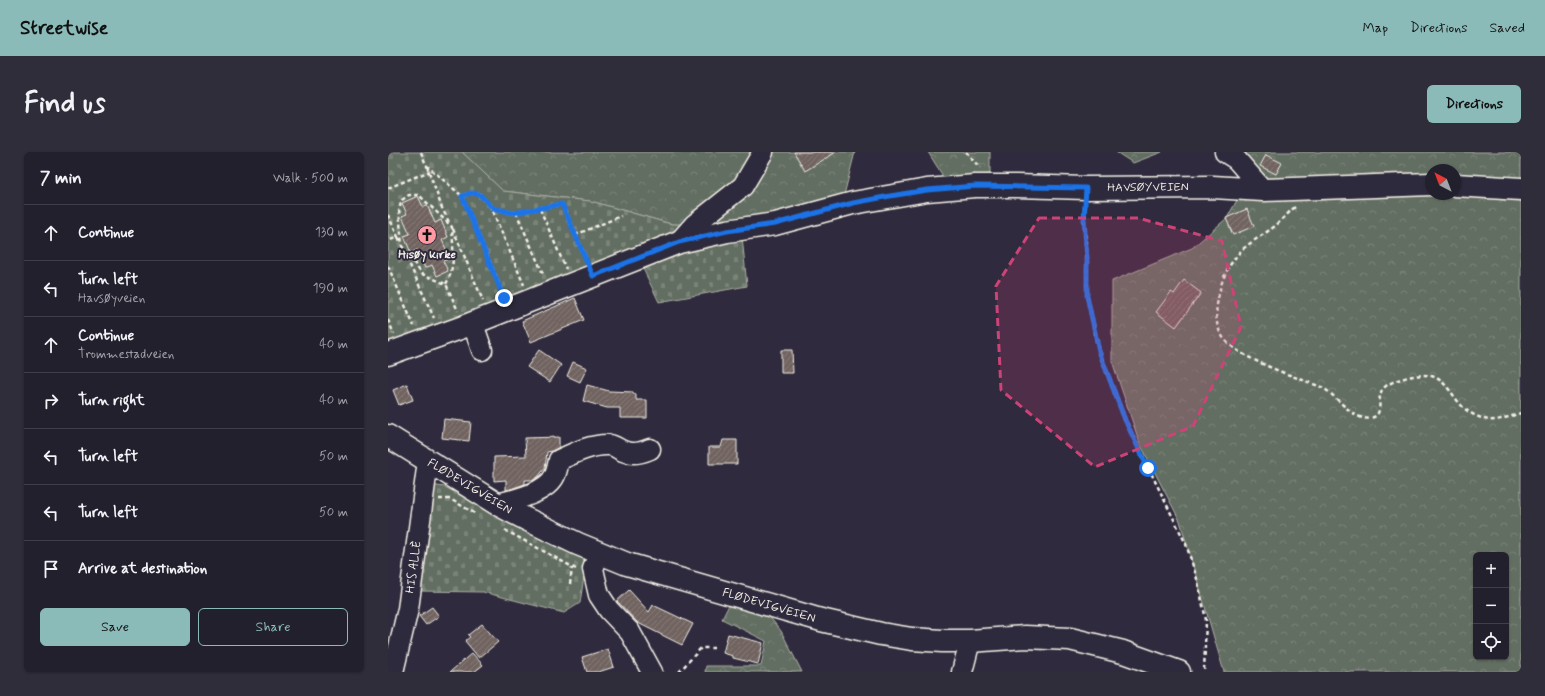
<!DOCTYPE html>
<meta charset="utf-8">
<style>
body{margin:0;font-family:Mynerve,sans-serif;background:#2f2d3a;color:#f1f3f6}
.controls{position:absolute;right:12px;bottom:12px;display:grid;overflow:hidden;border-radius:6px;box-shadow:0 1px 3px #0004}
.controls button{width:36px;height:36px;display:grid;place-items:center;padding:0;border:0;border-bottom:1px solid #403e4a;background:#23202e;color:#f1f3f6;font:20px sans-serif}
.compass{position:absolute;left:1037px;top:12px;width:36px;height:36px;border-radius:50%;background:#23202e;box-shadow:0 1px 3px #0004;rotate:318deg}
.stop{position:absolute;width:12px;height:12px;margin:-9px;border:3px solid #1a73e8;border-radius:50%;background:#fff}
.stop.end{background:#1a73e8;border-color:#fff;box-shadow:0 1px 4px #0008}
.list{margin:0;padding:0;list-style:none}
h2{display:flex;justify-content:space-between;align-items:center;height:52px;margin:0;padding:0 16px;font-size:17px}
h2 small{font-size:13px;font-weight:400;color:#a3a3aa}
.list li{display:grid;grid-template-columns:26px 1fr auto;gap:12px;align-items:center;box-sizing:border-box;height:56px;padding:0 16px;border-top:1px solid #403e4a}
.list b{display:block;font-size:15px;white-space:nowrap}
.list p{margin:0;font-size:13px;white-space:nowrap;color:#a3a3aa}
.list em{font-size:13px;font-style:normal;color:#a3a3aa}
.actions{display:flex;gap:8px;padding:12px 16px}
.actions a{flex:1;padding:9px 0;border:1px solid #8bbbb9;border-radius:6px;text-align:center;font-size:14px;color:#8bbbb9}
.actions .main{background:#8bbbb9;color:#111}
.icon{flex:none;width:22px;height:22px;fill:none;stroke:currentColor;stroke-width:2;stroke-linecap:round;stroke-linejoin:round}
.map{position:relative;flex:none;width:1133px;height:520px;overflow:hidden;border-radius:6px}
header{display:flex;align-items:center;gap:24px;box-sizing:border-box;height:56px;padding:0 20px;background:#8bbbb9;color:#111}
header strong{font-size:19px}
nav{display:flex;gap:22px;margin-inline-start:auto;font-size:14px}
.intro{display:flex;align-items:center;justify-content:space-between;box-sizing:border-box;height:96px;padding:0 24px}
h1{margin:0;font-size:28px}
.button{padding:10px 18px;border-radius:6px;background:#8bbbb9;color:#111;font-size:14px;font-weight:700}
main{display:flex;gap:24px;padding:0 24px}
aside{flex:1;background:#23202e;border-radius:6px;box-shadow:0 1px 3px #0004}
.map>svg:first-child{display:block}
.forest{fill:url(#forest-crowns);stroke:#acb0a5;fill-rule:evenodd}
.cemetery{fill:url(#cemetery-stones);stroke:#acb0a5}
.building{fill:url(#building-hatch);stroke:#f4f1e8}
.lines{fill:none;stroke-linecap:round;stroke-linejoin:round}
.minor-casing{stroke:#f4f1e8;stroke-width:23}
.major-casing{stroke:#f4f1e8;stroke-width:25}
.path{stroke:#f4f1e8;stroke-width:2.5;stroke-dasharray:4 3;stroke-linecap:butt}
.minor{stroke:#2f2a3d;stroke-width:20}
.major{stroke:#2f2a3d;stroke-width:22}
.route{stroke:#1a73e8;stroke-width:5}
.marked{fill:#cc4377;fill-opacity:0.2;stroke:#cc4377;stroke-width:3;stroke-dasharray:8 5;stroke-linejoin:round}
.labels{text-anchor:middle;stroke-width:4;stroke-linejoin:round;paint-order:stroke}
.street-label{font-size:12px;fill:#f4f1e8;stroke:#2f2a3d}
.poi-label{font-size:12px;font-weight:bold;fill:#f4f1e8;stroke:#2f2a3d}
</style>
<header>
<strong>Streetwise</strong>
<nav><a>Map</a><a>Directions</a><a>Saved</a></nav>
</header>
<div class="intro"><h1>Find us</h1><a class="button">Directions</a></div>
<main>
<aside>
<h2>7 min<small>Walk · 500 m</small></h2>
<ul class="list">
<li><svg class="icon" aria-label="ahead" viewBox="0 0 24 24"><path d="M12 20V5M6 11l6-6 6 6"/></svg><div><b>Continue</b></div><em>130 m</em></li>
<li><svg class="icon" aria-label="left" viewBox="0 0 24 24"><path d="M17 20v-9H6M10 6l-5 5 5 5"/></svg><div><b>Turn left</b><p>Havsøyveien</p></div><em>190 m</em></li>
<li><svg class="icon" aria-label="ahead" viewBox="0 0 24 24"><path d="M12 20V5M6 11l6-6 6 6"/></svg><div><b>Continue</b><p>Trommestadveien</p></div><em>40 m</em></li>
<li><svg class="icon" aria-label="right" viewBox="0 0 24 24"><path d="M7 20v-9h11M14 6l5 5-5 5"/></svg><div><b>Turn right</b></div><em>40 m</em></li>
<li><svg class="icon" aria-label="left" viewBox="0 0 24 24"><path d="M17 20v-9H6M10 6l-5 5 5 5"/></svg><div><b>Turn left</b></div><em>50 m</em></li>
<li><svg class="icon" aria-label="left" viewBox="0 0 24 24"><path d="M17 20v-9H6M10 6l-5 5 5 5"/></svg><div><b>Turn left</b></div><em>50 m</em></li>
<li><svg class="icon" aria-label="arrive" viewBox="0 0 24 24"><path d="M6 21V4h12l-3 4 3 4H6"/></svg><div><b>Arrive at destination</b></div></li>
</ul>
<div class="actions"><a class="main">Save</a><a>Share</a></div>
</aside>
<div class="map">
<svg width="1133" height="520" viewBox="0 0 1133 520">
<defs>
<pattern id="forest-crowns" width="20" height="18" patternUnits="userSpaceOnUse"><rect width="20" height="18" fill="#636e62"/><path d="M2 6a3 3 0 1 1 6 0M12 15a3 3 0 1 1 6 0" fill="none" stroke="#7a8378"/></pattern>
<pattern id="cemetery-stones" width="16" height="16" patternUnits="userSpaceOnUse"><rect width="16" height="16" fill="#636e62"/><path d="M2 7V4a2 2 0 0 1 4 0v3zM10 15v-3a2 2 0 0 1 4 0v3z" fill="#7a8378"/></pattern>
<pattern id="building-hatch" width="6" height="6" patternUnits="userSpaceOnUse"><rect width="6" height="6" fill="#716460"/><path d="M-1 1l2-2M0 6l6-6M5 7l2-2" fill="none" stroke="#867b77"/></pattern>
</defs>
<rect width="100%" height="100%" fill="#2f2a3d"/>
<filter id="ink" filterUnits="userSpaceOnUse"><feTurbulence type="fractalNoise" baseFrequency=".025" numOctaves="2"/><feDisplacementMap in="SourceGraphic" scale="8" xChannelSelector="R" yChannelSelector="G"/><feConvolveMatrix kernelMatrix="1 2 1 2 8 2 1 2 1" color-interpolation-filters="sRGB"/></filter>
<g filter="url(#ink)">
<path class="forest" d="M 74,0 L 467,0 L 455,47 L 353,74 L 283,72 L 206,50 L 204,51 L 202,49 L 115,39 Z
M 540,0 L 602,0 L 602,22 L 558,29 Z
M 728,0 L 774,0 L 745,11 Z
M 835,0 L 1133,0 L 1133,520 L 836,520 L 792,369 L 752,292 L 724,209 L 724,129 L 804,96 L 839,66 L 863,23 ZM 1043,18 L 1067,18 L 1067,42 L 1043,42 ZM 1088,403 L 1118,403 L 1118,505 L 1088,505 Z
M 341,453 L 380,463 L 393,479 L 414,520 L 317,520 L 318,514 L 373,514 L 378,489 L 334,467 Z"/>
<path class="cemetery" d="M 0,0 L 74,0 L 115,39 L 202,49 L 204,51 L 206,50 L 283,72 L 353,74 L 359,134 L 271,150 L 248,102 L 0,194 Z
M 42,333 L 57,335 L 164,393 L 197,403 L 198,411 L 192,451 L 176,461 L 95,440 L 30,439 Z"/>
<path class="building" d="M 406,0 L 448,0 L 417,19 Z
M 878,3 L 894,11 L 888,22 L 872,14 Z
M 30,44 L 35,55 L 39,53 L 47,71 L 53,68 L 60,85 L 54,88 L 62,106 L 55,109 L 60,119 L 49,124 L 44,113 L 37,116 L 29,98 L 23,101 L 16,84 L 22,82 L 14,64 L 19,62 L 14,51 Z
M 859,57 L 866,74 L 845,83 L 838,66 Z
M 796,128 L 813,141 L 788,175 L 768,160 L 783,140 L 786,142 Z
M 187,146 L 196,168 L 143,190 L 134,169 Z
M 151,198 L 173,213 L 162,230 L 139,215 Z
M 393,198 L 404,198 L 405,221 L 393,221 Z
M 185,210 L 199,216 L 192,230 L 179,224 Z
M 19,232 L 25,248 L 11,253 L 5,238 Z
M 199,233 L 221,239 L 245,240 L 245,242 L 248,242 L 248,248 L 259,248 L 259,266 L 232,266 L 232,256 L 219,256 L 195,249 Z
M 56,267 L 83,270 L 81,289 L 54,286 Z
M 171,285 L 171,295 L 164,299 L 159,300 L 157,316 L 150,325 L 145,328 L 137,328 L 137,332 L 120,338 L 118,338 L 118,328 L 106,329 L 106,305 L 138,304 L 137,286 Z
M 335,288 L 349,288 L 349,312 L 321,312 L 321,295 L 333,295 Z
M 241,438 L 261,460 L 265,453 L 305,472 L 294,493 L 250,471 L 229,449 Z
M 44,455 L 51,464 L 38,473 L 31,464 Z
M 94,472 L 110,490 L 91,506 L 77,489 L 82,485 L 80,483 Z
M 340,482 L 375,491 L 370,512 L 345,506 L 345,504 L 335,501 Z
M 220,497 L 226,515 L 210,520 L 199,520 L 194,505 Z
M 84,501 L 95,513 L 86,520 L 62,520 Z"/>
<g class="lines">
<g class="minor-casing">
<path id="minor" d="M 837,0 L 848,7 L 875,38
M 291,90 L 307,72 L 355,34 L 375,0
M 85,172 L 94,198
M 109,352 C 126,348 159,341 167,323 C 169,319 170,313 171,308 C 186,301 204,292 221,293 C 226,293 230,297 235,299 C 244,303 253,301 262,297
M 211,401 L 205,417 L 211,443 L 221,458 L 242,480 L 264,520
M 5,520 L 20,457 L 40,309
M 574,520 L 582,489"/>
</g>
<g class="major-casing">
<path id="major" d="M 1067,33 L 1133,37
M 0,202 L 75,175 L 291,90 L 339,79 L 387,72 L 465,51 L 539,38 L 587,34 L 628,34 L 698,36 L 825,35 L 875,38 L 1043,32
M 0,284 L 109,352 L 138,367 L 190,392 L 239,412 L 433,468 L 493,482 L 524,487 L 554,489 L 582,489 L 637,485 L 682,487 L 735,500 L 791,520"/>
</g>
<path class="path" d="M 33,0 L 38,13 L 74,44 L 83,41 L 91,42 L 105,56 L 125,61 L 174,52 L 198,107
M 578,0 L 592,16
M 39,14 L 54,56 L 62,72
M 0,36 L 42,19
M 74,44 L 115,142
M 102,53 L 136,133
M 697,54 L 696,68 L 699,106 L 699,144 L 711,199 L 737,268 L 798,392 L 810,430 L 818,468 L 816,520
M 907,55 C 900,61 894,68 887,74 C 877,82 865,88 855,97 C 841,111 833,127 830,147 C 827,162 827,177 838,189 C 855,208 908,225 933,235 C 947,241 966,271 983,266 C 996,263 989,249 993,240 C 997,229 1025,223 1036,223 C 1057,223 1063,244 1076,256 C 1081,261 1093,267 1101,268 C 1111,269 1123,264 1133,261
M 152,57 L 178,117
M 128,60 L 156,124
M 0,63 L 10,85 L 0,89
M 65,77 L 95,149
M 187,83 L 233,64
M 10,85 L 13,91
M 16,100 L 46,166
M 0,114 L 26,174
M 58,132 C 68,114 65,95 64,75 L 31,43 L 21,43 L 14,48 L 11,57 L 14,94 L 34,122 L 58,132 L 70,159
M 0,168 L 6,182
M 51,347 L 62,347 L 88,362
M 117,378 L 188,417
M 182,432 L 184,416
M 291,520 L 313,496 L 326,496"/>
<use href="#minor" class="minor"/>
<use href="#major" class="major"/>
</g>
</g>
<g class="lines" filter="url(#ink)">
<path class="route" d="M 116,146 L 74,44 L 83,41 L 91,42 L 105,56 L 125,61 L 174,52 L 205,124 L 291,90 L 339,79 L 387,72 L 465,51 L 502,44 L 539,38 L 587,34 L 698,36 L 696,68 L 699,106 L 699,144 L 711,199 L 737,268 L 760,316"/>
</g>
<path class="marked" d="M 651,66 L 750,66 L 834,89 L 853,175 L 805,274 L 707,315 L 613,238 L 608,134 Z"/>
<defs>
<g id="church-disc" transform="scale(1)"><circle r="9.5" fill="#ff9aa2" stroke="#2f2a3d"/><path d="M-1.2-6h2.4v3.5h3.3v2.4h-3.3V6h-2.4V-.1h-3.3v-2.4h3.3Z" fill="#111"/></g>
</defs>
<g fill-rule="evenodd">
<use href="#church-disc" x="39" y="83"/>
</g>
<g class="labels">
<g class="street-label">
<text x="760" y="39">HAVSØYVEIEN</text>
<text transform="translate(82 334) rotate(31)" y="4">FLØDEVIGVEIEN</text>
<text transform="translate(25 415) rotate(-82)" y="4">HIS ALLÈ</text>
<text transform="translate(381 453) rotate(16)" y="4">FLØDEVIGVEIEN</text>
</g>
<g class="poi-label">
<text x="39" y="106">Hisøy kirke</text>
</g>
</g>
</svg>
<div class="controls">
<button>+</button>
<button>−</button>
<button><svg class="icon" aria-label="locate" viewBox="0 0 24 24"><circle cx="12" cy="12" r="6"/><path d="M12 2v4M12 18v4M2 12h4M18 12h4"/></svg></button>
</div>
<svg class="compass" viewBox="-18 -18 36 36"><path d="M0-13l5 13h-10z" fill="#e53935"/><path d="M0 13l5-13h-10z" fill="#a3a3aa"/></svg>
<div class="stop" style="left:760px;top:316px"></div>
<div class="stop end" style="left:116px;top:146px"></div>
</div>
</main>
